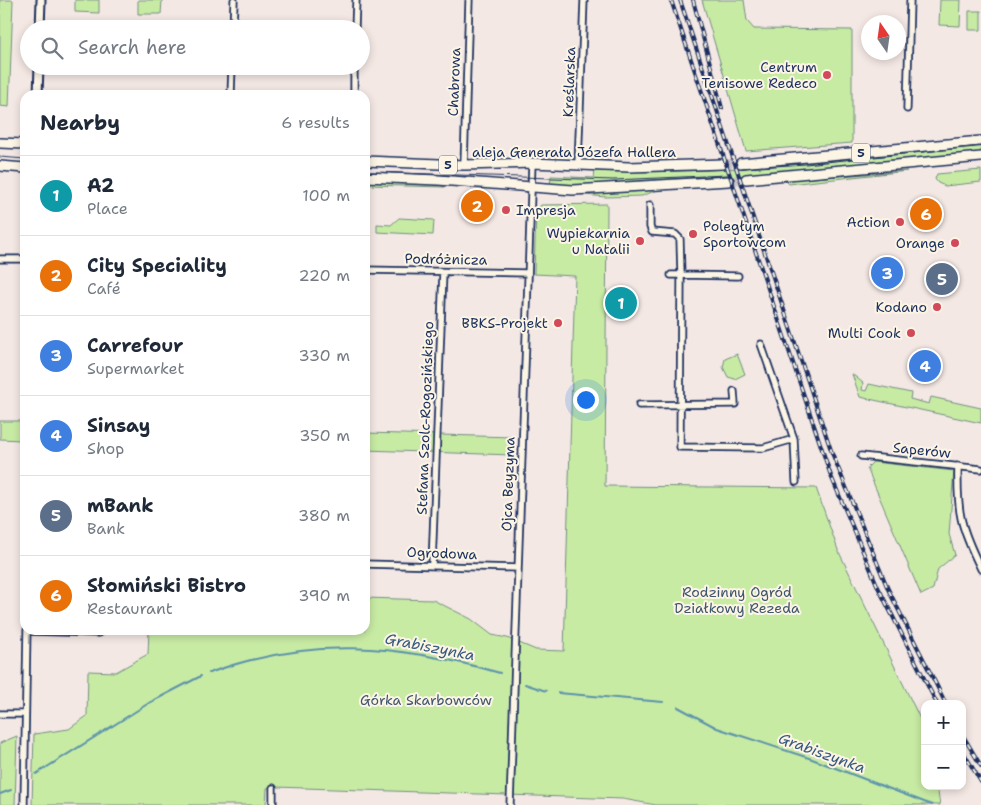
<!DOCTYPE html>
<meta charset="utf-8">
<style>
body{margin:0;font-family:"Shantell Sans",sans-serif;background:#f2f2f3;color:#1f2937}
.controls{position:absolute;right:15px;bottom:15px;display:grid;overflow:hidden;border-radius:10px;box-shadow:0 2px 8px #0003}
.controls button{width:45px;height:45px;display:grid;place-items:center;padding:0;border:0;border-bottom:1px solid #e0e1e3;background:#fff;color:#1f2937;font:25px sans-serif}
.compass{position:absolute;left:861px;top:15px;width:45px;height:45px;border-radius:50%;background:#fff;box-shadow:0 2px 8px #0003;rotate:347deg}
.you{position:absolute;left:585px;top:399px;width:18px;height:18px;margin:-12px;border:4px solid #fff;border-radius:50%;background:#1a73e8;box-shadow:0 0 0 8px #1a73e833}
.badge{display:grid;place-items:center;width:32px;height:32px;border-radius:50%;background:#d1495b;color:#fff;font-size:16px;font-weight:700}
.pin{position:absolute;translate:-50% -50%;border:2px solid #fff;box-shadow:0 1px 5px #0006}
.list{margin:0;padding:0;list-style:none}
h2{display:flex;justify-content:space-between;align-items:center;height:65px;margin:0;padding:0 20px;font-size:21px}
h2 small{font-size:16px;font-weight:400;color:#747a83}
.list li{display:grid;grid-template-columns:32px 1fr auto;gap:15px;align-items:center;box-sizing:border-box;height:80px;padding:0 20px;border-top:1px solid #e0e1e3}
.list b{display:block;font-size:19px;white-space:nowrap}
.list p{margin:0;font-size:16px;white-space:nowrap;color:#747a83}
.list em{font-size:16px;font-style:normal;color:#747a83}
.icon{flex:none;width:28px;height:28px;fill:none;stroke:currentColor;stroke-width:2;stroke-linecap:round;stroke-linejoin:round}
.map{position:relative;flex:none;width:981px;height:805px;overflow:hidden}
.search{position:absolute;background:#fff;box-shadow:0 2px 8px #0003;left:20px;top:20px;width:350px;height:55px;display:flex;align-items:center;gap:12px;box-sizing:border-box;padding:0 18px;border-radius:28px;color:#747a83;font-size:19px}
.panel{position:absolute;background:#fff;box-shadow:0 2px 8px #0003;left:20px;top:90px;width:350px;height:545px;border-radius:15px}
.map>svg:first-child{display:block}
.green{fill:#c8eba4;stroke:#728d81}
.lines{fill:none;stroke-linecap:round;stroke-linejoin:round}
.stream{stroke:#5b93aa;stroke-width:2}
.primary-tunnel{stroke:#c9c3c9;stroke-width:9;stroke-dasharray:9 4.5;stroke-linecap:butt}
.minor-casing{stroke:#1b2f5e;stroke-width:9}
.tertiary-casing{stroke:#1b2f5e;stroke-width:11}
.primary-casing{stroke:#1b2f5e;stroke-width:12}
.minor{stroke:#fcf5e5;stroke-width:5.5}
.tertiary{stroke:#fcf5e5;stroke-width:7}
.primary{stroke:#fcf5e5;stroke-width:9}
.tram{stroke:#1b2f5e;stroke-width:1}
.rail-casing{stroke:#1b2f5e;stroke-width:4}
.rail{stroke:#fcf5e5;stroke-width:2;stroke-dasharray:5.5;stroke-linecap:butt}
.poi-dot{fill:#d1495b;stroke:#fcf5e5;stroke-width:2}
.labels{text-anchor:middle;stroke-width:4;stroke-linejoin:round;paint-order:stroke}
.shield{fill:#fcf5e5;stroke:#5e6a86;stroke-width:1}
.shield-label{font-size:12px;font-weight:bold;fill:#1b2f5e}
.poi-label{font-size:14px;fill:#1b2f5e;stroke:#fcf5e5;text-anchor:end}
.street-label{font-size:14px;fill:#1b2f5e;stroke:#fcf5e5}
.park-label{font-size:14px;fill:#3e556c;stroke:#fcf5e5}
.water-label{font-size:15px;font-style:italic;fill:#36597e;stroke:#fcf5e5}
</style>
<div class="map">
<svg width="981" height="805" viewBox="0 0 981 805">
<rect width="100%" height="100%" fill="#f4e8e4"/>
<filter id="ink" filterUnits="userSpaceOnUse"><feTurbulence type="fractalNoise" baseFrequency=".02" numOctaves="2"/><feDisplacementMap in="SourceGraphic" scale="10" xChannelSelector="R" yChannelSelector="G"/><feConvolveMatrix kernelMatrix="1 2 1 2 8 2 1 2 1" color-interpolation-filters="sRGB"/></filter>
<g filter="url(#ink)">
<path class="green" d="M 0,0 L 13,0 L 9,107 L 0,106 Z
M 75,0 L 99,0 L 99,13 L 75,12 Z
M 138,0 L 162,0 L 161,14 L 138,14 Z
M 702,0 L 744,0 L 747,21 L 754,29 L 852,30 L 852,143 L 746,151 Z
M 940,0 L 961,0 L 960,26 L 939,25 Z
M 969,11 L 981,11 L 981,30 L 969,30 Z
M 981,144 L 981,153 C 838,167 694,185 550,186 L 551,176 L 594,178 L 595,171 C 723,176 853,157 981,144 Z
M 981,170 L 981,182 L 945,186 L 938,183 L 935,179 L 937,174 Z
M 907,171 L 789,184 L 785,180 Z
M 365,181 L 437,184 L 445,187 L 365,185 Z
M 660,189 L 642,196 L 606,197 L 574,194 Z
M 607,204 L 605,486 L 816,488 L 838,550 L 925,729 L 925,786 L 937,786 L 940,805 L 656,805 L 623,799 L 276,787 L 267,788 L 266,805 L 32,805 L 34,734 L 69,729 L 87,716 L 88,671 L 116,672 L 148,654 L 149,630 L 365,630 L 365,598 L 433,600 L 471,619 L 492,635 L 507,638 L 536,650 L 564,651 L 575,276 L 534,274 L 536,211 L 541,205 Z
M 399,218 L 434,220 L 433,235 L 377,232 L 377,224 L 391,225 Z
M 737,354 L 745,374 L 735,379 L 728,377 L 723,367 L 725,359 Z
M 852,374 L 863,383 L 862,390 L 866,391 L 869,384 L 911,393 L 910,399 L 929,404 L 931,397 L 981,408 L 981,423 L 860,397 Z
M 0,421 L 21,421 L 21,440 L 0,439 Z
M 365,433 L 514,437 L 513,455 L 365,450 Z
M 873,462 L 954,471 L 949,534 L 955,555 L 938,569 L 933,589 L 921,595 L 867,468 Z
M 17,736 L 15,805 L 0,805 L 0,743 Z"/>
<g class="lines">
<path class="stream" d="M 209,673 C 309,636 399,644 500,673
M 525,684 L 546,691
M 558,693 L 663,702
M 678,707 L 717,728 L 812,759 L 932,805
M 36,774 L 149,703 L 201,676
M 0,794 L 11,790"/>
<path class="primary-tunnel" d="M 723,164 L 741,163
M 729,181 L 746,179"/>
<g class="minor-casing">
<path id="minor" d="M 233,29 L 234,0
M 355,29 L 356,0
M 231,95 L 232,66
M 354,95 L 354,66
M 907,109 L 910,0
M 464,165 L 469,0
M 578,165 L 584,0
M 650,205 L 650,227 L 652,232 L 675,234 L 680,239 L 681,275 L 738,276
M 0,259 L 25,259
M 365,270 L 527,273
M 671,275 L 681,275 L 680,447 L 763,448 L 794,439 L 761,344
M 639,405 L 735,404 L 734,391
M 794,439 L 796,482
M 861,456 L 981,469
M 958,466 C 957,513 960,526 981,569
M 365,564 L 518,568
M 432,565 L 443,272
M 27,631 L 99,633 L 104,630
M 0,714 L 25,714
M 273,788 L 273,805
M 24,805 L 27,630
M 510,805 L 532,163"/>
</g>
<g class="tertiary-casing">
<path id="tertiary" d="M 40,29 L 41,0
M 38,95 L 39,66"/>
</g>
<g class="primary-casing">
<path id="primary" d="M 0,143 L 25,144
M 365,161 L 464,165 L 532,163 L 629,167 L 723,164
M 741,163 L 981,141
M 0,166 L 25,168
M 365,177 L 438,180 L 573,190 L 729,181
M 746,179 L 981,157"/>
</g>
<use href="#minor" class="minor"/>
<use href="#tertiary" class="tertiary"/>
<use href="#primary" class="primary"/>
<path class="tram" d="M 0,157 L 25,159
M 742,168 L 806,164 L 981,146
M 365,172 L 613,180 L 727,175"/>
<g class="rail-casing">
<path id="rail" d="M 671,0 L 831,476 L 878,587 L 937,704
M 680,0 L 832,453 L 888,589 L 946,704
M 693,0 L 722,108
M 962,734 L 981,766
M 962,750 L 981,782"/>
</g>
<use href="#rail" class="rail"/>
</g>
</g>
<g class="poi-dot">
<circle cx="827" cy="75" r="5"/>
<circle cx="506" cy="210" r="5"/>
<circle cx="900" cy="222" r="5"/>
<circle cx="693" cy="234" r="5"/>
<circle cx="640" cy="241" r="5"/>
<circle cx="955" cy="243" r="5"/>
<circle cx="937" cy="307" r="5"/>
<circle cx="558" cy="323" r="5"/>
<circle cx="911" cy="333" r="5"/>
</g>
<g class="labels">
<g class="shield">
<rect x="852" y="143.5" width="18" height="19" rx="4"/>
<rect x="439" y="155.5" width="18" height="19" rx="4"/>
</g>
<g class="shield-label">
<text x="861" y="157">5</text>
<text x="448" y="169">5</text>
</g>
<g class="poi-label">
<text x="817" y="72">Centrum<tspan x="817" dy="16">Tenisowe Redeco</tspan></text>
<text x="516" y="215" text-anchor="start">Impresja</text>
<text x="890" y="227">Action</text>
<text x="703" y="231" text-anchor="start">Poległym<tspan x="703" dy="16">Sportowcom</tspan></text>
<text x="630" y="238">Wypiekarnia<tspan x="630" dy="16">u Natalii</tspan></text>
<text x="945" y="248">Orange</text>
<text x="927" y="312">Kodano</text>
<text x="548" y="328">BBKS-Projekt</text>
<text x="901" y="338">Multi Cook</text>
</g>
<g class="street-label">
<text transform="translate(454 82) rotate(-88)" y="5">Chabrowa</text>
<text transform="translate(569 82) rotate(-88)" y="5">Kreślarska</text>
<text x="574" y="157">aleja Generała Józefa Hallera</text>
<text transform="translate(446 259) rotate(1)" y="5">Podróżnicza</text>
<text transform="translate(425 418) rotate(-88)" y="5">Stefana Szolc-Rogozińskiego</text>
<text transform="translate(922 450) rotate(6)" y="5">Saperów</text>
<text transform="translate(508 484) rotate(-88)" y="5">Ojca Beyzyma</text>
<text transform="translate(442 553) rotate(2)" y="5">Ogrodowa</text>
</g>
<g class="park-label">
<text x="737" y="597">Rodzinny Ogród<tspan x="737" dy="16">Działkowy Rezeda</tspan></text>
<text x="426" y="705">Górka Skarbowców</text>
</g>
<g class="water-label">
<text transform="translate(430 647) rotate(11)" y="5">Grabiszynka</text>
<text transform="translate(822 753) rotate(20)" y="5">Grabiszynka</text>
</g>
</g>
</svg>
<div class="controls">
<button>+</button>
<button>−</button>
</div>
<svg class="compass" viewBox="-18 -18 36 36"><path d="M0-13l5 13h-10z" fill="#e53935"/><path d="M0 13l5-13h-10z" fill="#747a83"/></svg>
<div class="you"></div>
<div class="pin badge" style="left:621px;top:303px;background:#0f9aa8">1</div>
<div class="pin badge" style="left:477px;top:206px;background:#e8710a">2</div>
<div class="pin badge" style="left:887px;top:273px;background:#3f7fe0">3</div>
<div class="pin badge" style="left:925px;top:366px;background:#3f7fe0">4</div>
<div class="pin badge" style="left:942px;top:279px;background:#5c6f8a">5</div>
<div class="pin badge" style="left:926px;top:214px;background:#e8710a">6</div>
<div class="search"><svg class="icon" aria-label="search" viewBox="0 0 24 24"><circle cx="10" cy="10" r="6"/><path d="M15 15l6 6"/></svg>Search here</div>
<section class="panel">
<h2>Nearby<small>6 results</small></h2>
<ul class="list">
<li><span class="badge" style="background:#0f9aa8">1</span><div><b>A2</b><p>Place</p></div><em>100 m</em></li>
<li><span class="badge" style="background:#e8710a">2</span><div><b>City Speciality</b><p>Café</p></div><em>220 m</em></li>
<li><span class="badge" style="background:#3f7fe0">3</span><div><b>Carrefour</b><p>Supermarket</p></div><em>330 m</em></li>
<li><span class="badge" style="background:#3f7fe0">4</span><div><b>Sinsay</b><p>Shop</p></div><em>350 m</em></li>
<li><span class="badge" style="background:#5c6f8a">5</span><div><b>mBank</b><p>Bank</p></div><em>380 m</em></li>
<li><span class="badge" style="background:#e8710a">6</span><div><b>Słomiński Bistro</b><p>Restaurant</p></div><em>390 m</em></li>
</ul>
</section>
</div>
